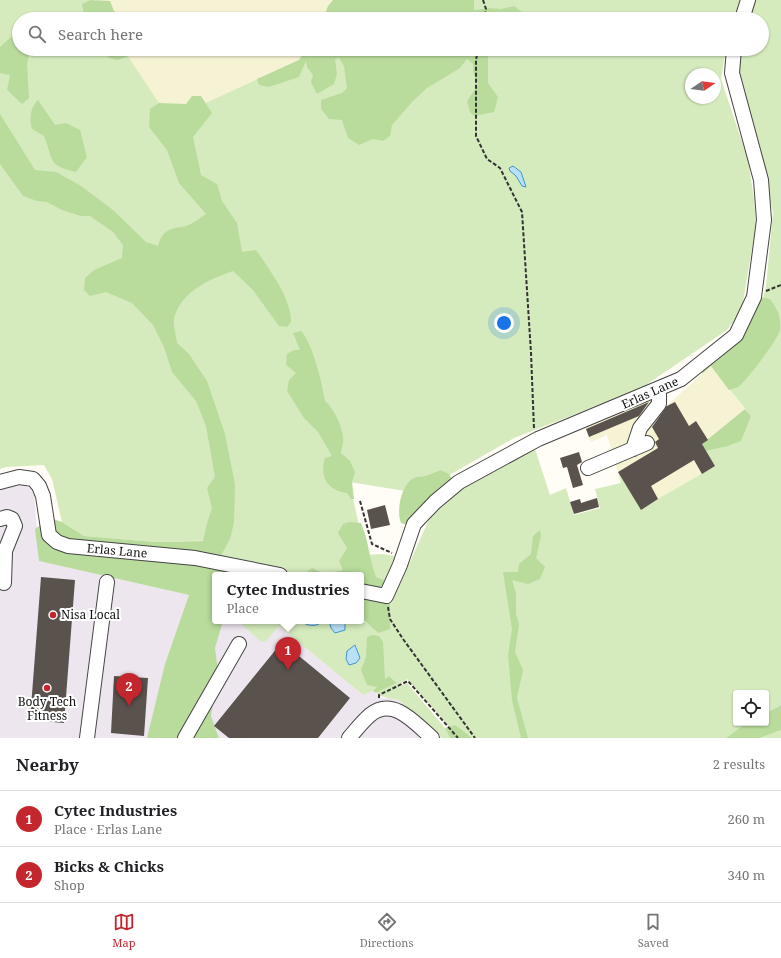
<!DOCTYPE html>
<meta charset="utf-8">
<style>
body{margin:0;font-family:"Noto Serif",serif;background:#f6f6f6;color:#202124}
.controls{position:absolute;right:12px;bottom:12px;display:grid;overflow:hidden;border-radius:4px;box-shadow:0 1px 3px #0004}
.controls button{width:36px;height:36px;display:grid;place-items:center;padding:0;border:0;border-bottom:1px solid #e0e0e0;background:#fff;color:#202124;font:20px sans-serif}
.compass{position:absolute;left:685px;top:68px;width:36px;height:36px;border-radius:50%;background:#fff;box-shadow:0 1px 3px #0004;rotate:77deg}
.you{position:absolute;left:504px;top:323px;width:14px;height:14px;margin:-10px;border:3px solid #fff;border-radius:50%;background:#1a73e8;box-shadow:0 0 0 6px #1a73e833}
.badge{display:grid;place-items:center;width:26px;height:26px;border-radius:50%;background:#c4262e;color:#fff;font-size:13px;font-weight:700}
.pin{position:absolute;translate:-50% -33px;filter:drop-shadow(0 1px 2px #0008)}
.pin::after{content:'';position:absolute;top:21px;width:14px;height:12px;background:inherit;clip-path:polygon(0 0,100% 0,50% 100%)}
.popup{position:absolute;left:212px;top:572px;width:152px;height:52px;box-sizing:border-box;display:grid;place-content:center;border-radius:4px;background:#fff;filter:drop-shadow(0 1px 3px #0005);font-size:13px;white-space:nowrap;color:#757577}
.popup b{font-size:15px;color:#202124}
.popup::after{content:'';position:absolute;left:50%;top:100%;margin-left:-8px;border:8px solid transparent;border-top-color:#fff}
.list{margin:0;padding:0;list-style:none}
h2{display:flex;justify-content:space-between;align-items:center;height:52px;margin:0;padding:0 16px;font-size:17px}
h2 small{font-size:13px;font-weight:400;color:#757577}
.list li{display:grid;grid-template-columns:26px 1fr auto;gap:12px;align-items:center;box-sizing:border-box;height:56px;padding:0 16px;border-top:1px solid #e0e0e0}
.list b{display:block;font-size:15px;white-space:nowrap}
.list p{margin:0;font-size:13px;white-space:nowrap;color:#757577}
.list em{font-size:13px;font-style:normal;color:#757577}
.icon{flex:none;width:22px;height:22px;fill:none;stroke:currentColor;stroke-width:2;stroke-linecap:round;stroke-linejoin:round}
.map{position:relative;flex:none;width:781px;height:738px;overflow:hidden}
.search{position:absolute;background:#fff;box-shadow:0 1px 3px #0004;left:12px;right:12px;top:12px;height:44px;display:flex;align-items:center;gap:10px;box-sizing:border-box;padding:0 14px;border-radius:22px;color:#757577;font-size:15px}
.sheet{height:164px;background:#fff}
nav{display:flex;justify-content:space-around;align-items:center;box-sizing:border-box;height:56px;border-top:1px solid #e0e0e0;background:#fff;font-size:11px;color:#757577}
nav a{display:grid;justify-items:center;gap:2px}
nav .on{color:#c4262e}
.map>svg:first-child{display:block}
.industrial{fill:#eee6ef}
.farmland{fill:#f6f3d4}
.green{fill:#d5ebbd;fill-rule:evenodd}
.forest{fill:#b9dc9c}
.water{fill:#b9e0f7;stroke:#3f96cf}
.building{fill:#5a524d}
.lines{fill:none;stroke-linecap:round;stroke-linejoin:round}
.minor-casing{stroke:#444;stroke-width:16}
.path{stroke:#333;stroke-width:2;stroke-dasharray:4 2;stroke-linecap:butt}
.minor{stroke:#fff;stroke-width:14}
.poi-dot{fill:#c4262e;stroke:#fff;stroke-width:1.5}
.labels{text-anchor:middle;stroke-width:4;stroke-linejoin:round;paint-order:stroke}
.street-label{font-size:12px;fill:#111;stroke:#fff}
.poi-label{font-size:12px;fill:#111;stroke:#fff;text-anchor:start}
</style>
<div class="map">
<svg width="781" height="738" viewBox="0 0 781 738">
<rect width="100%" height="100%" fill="#fffdf5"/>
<path class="industrial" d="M 21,485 L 30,488 L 34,495 L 40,561 L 189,595 L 215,621 L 238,621 L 262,642 L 279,626 L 363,695 L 373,691 L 381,698 L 394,698 L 400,701 L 442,738 L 0,738 L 0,490 Z"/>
<path class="farmland" d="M 88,0 L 345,0 L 331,19 L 102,19 Z
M 123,49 L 308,49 L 299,60 L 190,110 L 180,165 Z
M 711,366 L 745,409 L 702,444 L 715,466 L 641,510 L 618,472 L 607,435 L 591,442 L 585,427 L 657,397 L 664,408 Z"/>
<path class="green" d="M 0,0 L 88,0 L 102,19 L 19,19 L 19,49 L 123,49 L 159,103 L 180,164 L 190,110 L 299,60 L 308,49 L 726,49 L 721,79 L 748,160 L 754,199 L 756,225 L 743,302 L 736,318 L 727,330 L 640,389 L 514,438 L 418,493 L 349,482 L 366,555 L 382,554 L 394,556 L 397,562 L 380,588 L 361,575 L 291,575 L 219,559 L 223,540 L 155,542 L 84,536 L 62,522 L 52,479 L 44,465 L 6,467 L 0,469 ZM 691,74 L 715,74 L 715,98 L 691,98 Z
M 474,0 L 741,0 L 735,19 L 491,19 L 489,8 L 474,10 Z
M 753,0 L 781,0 L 781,705 L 766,713 L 766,693 L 736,693 L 736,723 L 746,723 L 726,738 L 465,738 L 455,726 L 449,726 L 407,679 L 398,685 L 399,687 L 407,683 L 445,728 L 450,738 L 442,738 L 400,701 C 392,697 383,699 376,693 L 397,683 L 389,676 L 373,691 L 363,695 L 279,626 L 266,641 L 261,642 L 238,621 L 301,621 C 305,625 313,627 319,624 L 320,621 L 334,621 L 330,624 C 339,622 357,618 365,622 C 370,624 374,629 378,633 L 436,504 L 464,481 L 535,449 L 550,495 L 566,488 L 574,515 L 600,508 L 595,489 L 621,483 L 618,472 L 641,509 L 715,466 L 706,451 L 725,447 L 751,416 L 711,366 L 762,302 L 766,286 L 773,213 L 760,148 L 740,86 L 736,60 L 738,49 L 762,49 L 762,19 L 746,19 ZM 355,645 L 357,648 L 349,665 L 346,659 L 347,651 Z
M 781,730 L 781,738 L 760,738 Z"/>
<path class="forest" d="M 90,0 L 110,1 L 114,11 L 119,14 L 118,19 L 85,19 L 82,4 Z
M 333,0 L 474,0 L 474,10 L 489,8 L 501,9 L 514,6 L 525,14 L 525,19 L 323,19 L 328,6 Z
M 19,34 L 19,49 L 30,49 L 27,64 L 29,98 L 22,104 L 7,90 L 10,75 L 0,73 L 0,47 L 13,35 Z
M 102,49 L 130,49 L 128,56 L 118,60 L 109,58 Z
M 306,49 L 492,49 L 488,56 L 488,83 L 498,97 L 494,112 L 474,116 L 470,112 L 467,101 L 478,85 L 473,71 L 473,64 L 467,59 L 460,68 L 427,88 L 413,101 L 392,125 L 390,136 L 383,141 L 373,139 L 359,145 L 348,138 L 342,120 L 329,119 L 321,109 L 321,100 L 342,93 L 347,88 L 344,66 L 339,58 L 335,59 L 337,74 L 334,84 L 317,94 L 311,82 L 313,75 L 307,67 L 306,61 L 299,77 L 269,87 L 259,85 L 257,79 L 299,60 Z
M 192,96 L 201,96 L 212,113 L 193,137 L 201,175 L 217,184 L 222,201 L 237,223 L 242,252 L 256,250 C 269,269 292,299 291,322 L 287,327 L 279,326 L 253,290 L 233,271 C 210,279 184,290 175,315 C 172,322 176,335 177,343 L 189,354 L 207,381 L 225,434 L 235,484 L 234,523 L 230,539 L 219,559 L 259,575 L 215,575 L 215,621 L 223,621 L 215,648 L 218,671 L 211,716 L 219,738 L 147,738 L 165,664 L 189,595 L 39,561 L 35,529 L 50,518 L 62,522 L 84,536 L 155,542 L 203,541 L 207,523 L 212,508 L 207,488 L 215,477 L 206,426 L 196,401 L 172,372 L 164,347 L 153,325 L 132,303 L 106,292 L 90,296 L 84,290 L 85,278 L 94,270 L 122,258 L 123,245 L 113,232 L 90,216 L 81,216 L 62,210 L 47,202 L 37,201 L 23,196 L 0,164 L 0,114 L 35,170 L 56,172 L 81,186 L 113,210 L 146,242 L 158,246 C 163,228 171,229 186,226 C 193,224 200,218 206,214 L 179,183 L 167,150 L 149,127 L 150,109 L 159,103 L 186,104 Z
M 38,100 L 55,125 L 66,123 L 80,130 L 87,157 L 76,172 C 47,165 54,161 44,136 L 32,129 C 29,119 30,108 38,100 Z
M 760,297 L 770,299 C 778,310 781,316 780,330 C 779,338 745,383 738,387 C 735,388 732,389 729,390 L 711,366 L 702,374 L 703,370 Z
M 301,331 C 313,344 322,383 325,401 C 334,409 342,425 343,438 C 344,443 341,449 341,453 L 350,461 L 355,472 L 352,482 L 354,499 L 351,499 L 347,493 C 328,491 319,477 325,458 L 332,456 L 318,432 L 304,418 L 287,391 L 289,380 L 296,373 L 286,365 L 287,354 L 294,350 L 300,350 L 293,333 Z
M 745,409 L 751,416 L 741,441 L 725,447 L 706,451 L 702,444 Z
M 441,470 L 449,474 L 452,479 L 408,525 L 401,523 C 396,511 401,484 414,478 C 418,476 422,477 426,476 C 431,474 436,472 441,470 Z
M 349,522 L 361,523 C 369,541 369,559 376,577 L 388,582 L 394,594 L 390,606 L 390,629 L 378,633 L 365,621 L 361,621 L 361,575 L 303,575 L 312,568 L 325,574 L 343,570 L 339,561 L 347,548 L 338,533 L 343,524 Z
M 540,530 L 541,536 L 536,558 L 545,567 L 540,579 L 528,584 L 512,580 L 516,593 L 516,614 L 519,624 L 515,652 L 523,670 L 517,698 L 528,738 L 521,738 L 512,700 L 508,655 L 512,629 L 503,572 L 518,572 L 519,564 L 531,554 L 533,536 Z
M 373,635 L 379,636 L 383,642 L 385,679 L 389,676 L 397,683 L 376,693 L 373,691 L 377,687 L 367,685 L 361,670 L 366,657 L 367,637 Z
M 781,705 L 781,730 L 760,738 L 726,738 L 746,723 L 766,723 L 766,713 Z
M 455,725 L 471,737 L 471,738 L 450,738 L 445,728 Z"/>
<path class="water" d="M 513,166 L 521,172 L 526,187 L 522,186 L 516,176 L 510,171 L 509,168 Z
M 301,621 L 320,621 L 319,624 C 313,627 305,625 301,621 Z
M 334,621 L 345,621 L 345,630 L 335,633 L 331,628 L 330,624 Z
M 355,645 L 360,658 L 356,663 L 349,665 L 346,659 L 347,651 Z"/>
<path class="building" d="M 649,402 L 639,416 L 589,437 L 586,429 Z
M 675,402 L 689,426 L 696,421 L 708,440 L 702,444 L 715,466 L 702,474 L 694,460 L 651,486 L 658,499 L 641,510 L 618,472 L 658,448 L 655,442 L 659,439 L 652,427 L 667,406 Z
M 579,452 L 582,462 L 577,465 L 583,485 L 573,488 L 567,467 L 563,468 L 560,458 Z
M 597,498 L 599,507 L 574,514 L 570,502 L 580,499 L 581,503 Z
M 385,505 L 390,525 L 371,529 L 367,510 Z
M 41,577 L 75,580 L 64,723 L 30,720 Z
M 282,642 L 350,698 L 318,738 L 229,738 L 214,726 Z
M 114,676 L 148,678 L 144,736 L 111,733 Z"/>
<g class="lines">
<g class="minor-casing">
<path id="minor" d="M 742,19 L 748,0
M 633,449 L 640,428 L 659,404 L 659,389
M 588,468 L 647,443
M 0,482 L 19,477 L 33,479 L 39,486 L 43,496 L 49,535 L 57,542 L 68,546 L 195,558 L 280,575
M 0,519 L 7,517 L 12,519 L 15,526 L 5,551 L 0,551
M 4,583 L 5,551
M 361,591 L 386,596 L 400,565 L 414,524 L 435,502 L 459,482 L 538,439 L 681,379 L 736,335 L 754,297 L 764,220 L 761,180 L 732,73 L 734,49
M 87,738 L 107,582
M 185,738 L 239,644
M 349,738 C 355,731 362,722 370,715 C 393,696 415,723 432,738"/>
</g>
<path class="path" d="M 483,0 L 486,9 L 484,19
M 478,49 L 476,60 L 476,136 L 487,159 L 500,168 L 522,212 L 531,353 L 534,429
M 766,291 L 781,285
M 360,501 L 372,544 L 392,553
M 388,607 L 390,619 L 403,639 L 475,738
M 379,698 L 379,695 L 408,681 L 458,738"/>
<use href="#minor" class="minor"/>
</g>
<g class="poi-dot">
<circle cx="53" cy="615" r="4"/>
<circle cx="47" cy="688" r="4"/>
</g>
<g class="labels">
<g class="street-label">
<text transform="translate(650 393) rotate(-24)" y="4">Erlas Lane</text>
<text transform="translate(117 551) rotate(5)" y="4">Erlas Lane</text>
</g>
<g class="poi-label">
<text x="61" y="619">Nisa Local</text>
<text x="47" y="706" text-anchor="middle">Body Tech<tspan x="47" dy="14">Fitness</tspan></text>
</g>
</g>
</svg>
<div class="controls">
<button><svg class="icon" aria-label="locate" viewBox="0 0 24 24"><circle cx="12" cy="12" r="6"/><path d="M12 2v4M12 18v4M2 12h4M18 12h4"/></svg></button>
</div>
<svg class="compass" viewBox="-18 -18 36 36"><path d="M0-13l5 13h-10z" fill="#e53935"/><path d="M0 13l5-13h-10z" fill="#757577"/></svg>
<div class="you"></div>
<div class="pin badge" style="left:288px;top:670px">1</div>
<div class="popup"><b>Cytec Industries</b>Place</div>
<div class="pin badge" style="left:129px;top:706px">2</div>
<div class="search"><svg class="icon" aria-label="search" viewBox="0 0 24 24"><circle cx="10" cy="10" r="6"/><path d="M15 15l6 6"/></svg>Search here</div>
</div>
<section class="sheet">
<h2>Nearby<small>2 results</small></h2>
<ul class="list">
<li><span class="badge">1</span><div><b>Cytec Industries</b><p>Place · Erlas Lane</p></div><em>260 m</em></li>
<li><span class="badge">2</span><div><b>Bicks &amp; Chicks</b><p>Shop</p></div><em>340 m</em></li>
</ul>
</section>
<nav>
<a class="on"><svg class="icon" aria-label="map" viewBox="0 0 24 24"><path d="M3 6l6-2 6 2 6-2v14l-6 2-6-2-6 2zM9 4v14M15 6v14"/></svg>Map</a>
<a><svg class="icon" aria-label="directions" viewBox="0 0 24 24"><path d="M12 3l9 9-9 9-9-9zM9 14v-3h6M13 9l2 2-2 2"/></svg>Directions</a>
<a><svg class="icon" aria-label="saved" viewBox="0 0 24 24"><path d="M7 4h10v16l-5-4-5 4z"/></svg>Saved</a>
</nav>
